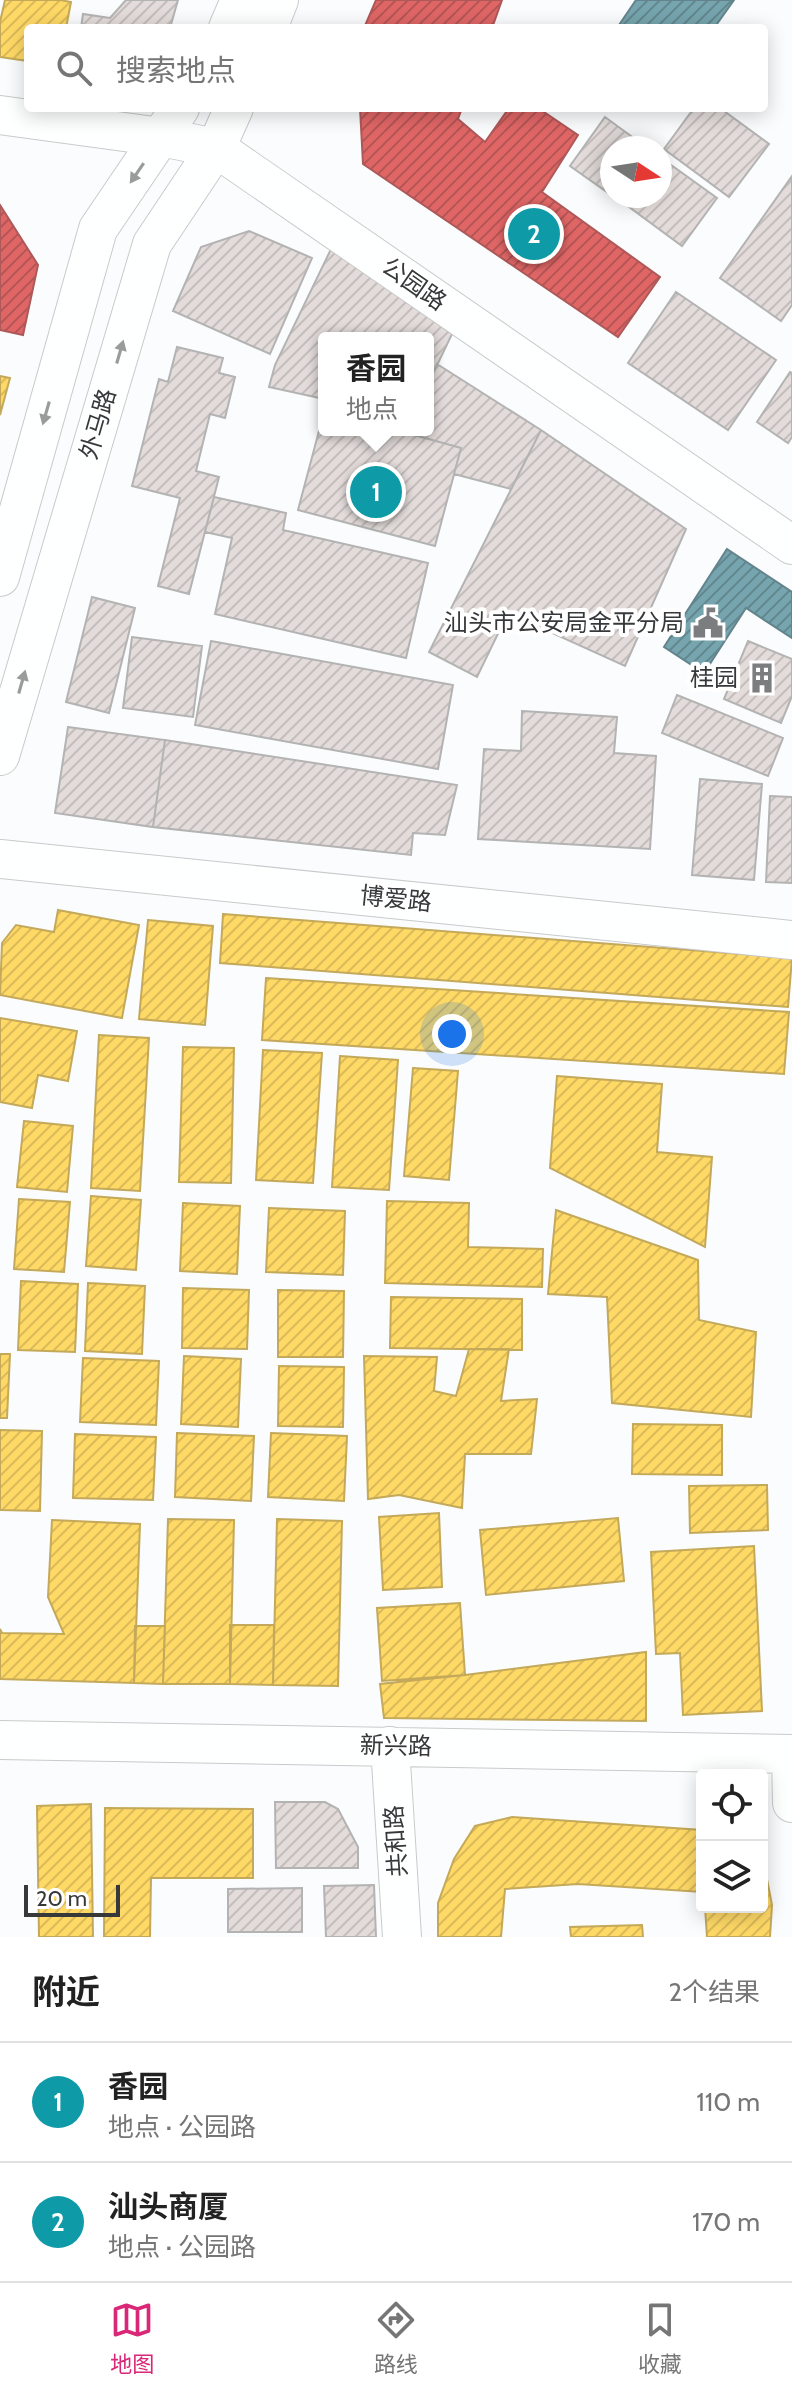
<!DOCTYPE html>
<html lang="zh">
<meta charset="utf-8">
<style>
body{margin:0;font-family:Cabin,"Noto Sans SC",sans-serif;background:#f6f6f6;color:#222}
.controls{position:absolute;right:24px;bottom:24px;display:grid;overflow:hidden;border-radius:8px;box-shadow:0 4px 20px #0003}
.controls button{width:72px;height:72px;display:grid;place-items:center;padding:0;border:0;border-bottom:2px solid #e0e0e0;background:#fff;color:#222;font:40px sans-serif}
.compass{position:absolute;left:600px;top:136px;width:72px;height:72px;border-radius:50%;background:#fff;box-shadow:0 4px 20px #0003;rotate:102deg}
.scale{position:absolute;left:24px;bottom:20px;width:96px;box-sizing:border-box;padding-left:8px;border:4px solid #36383a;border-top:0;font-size:22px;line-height:28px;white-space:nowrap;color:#36383a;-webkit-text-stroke:6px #fff;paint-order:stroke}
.you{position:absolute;left:452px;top:1034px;width:28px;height:28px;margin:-20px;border:6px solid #fff;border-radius:50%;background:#1a73e8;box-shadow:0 0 0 12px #1a73e833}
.badge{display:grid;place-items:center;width:52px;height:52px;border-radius:50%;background:#db2777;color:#fff;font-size:26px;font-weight:700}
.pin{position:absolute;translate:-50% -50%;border:4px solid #fff;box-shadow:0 2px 8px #0006}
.popup{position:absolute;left:318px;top:332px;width:116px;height:104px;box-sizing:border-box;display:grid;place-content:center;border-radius:8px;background:#fff;filter:drop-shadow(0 2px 6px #0005);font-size:26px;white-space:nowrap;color:#767676}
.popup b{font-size:30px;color:#222}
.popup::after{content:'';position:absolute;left:50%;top:100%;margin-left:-16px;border:16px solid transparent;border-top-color:#fff}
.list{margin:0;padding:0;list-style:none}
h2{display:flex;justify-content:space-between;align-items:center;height:104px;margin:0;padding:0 32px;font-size:34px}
h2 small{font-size:26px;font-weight:400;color:#767676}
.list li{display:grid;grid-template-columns:52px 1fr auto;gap:24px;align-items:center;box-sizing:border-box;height:120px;padding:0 32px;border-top:2px solid #e0e0e0}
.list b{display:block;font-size:30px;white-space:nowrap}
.list p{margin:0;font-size:26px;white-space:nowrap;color:#767676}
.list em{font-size:26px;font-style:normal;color:#767676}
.icon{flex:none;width:44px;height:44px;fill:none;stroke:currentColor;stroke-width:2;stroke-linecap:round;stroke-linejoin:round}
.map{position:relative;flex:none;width:792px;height:1937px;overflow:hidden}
.search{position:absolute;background:#fff;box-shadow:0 4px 20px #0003;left:24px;right:24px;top:24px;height:88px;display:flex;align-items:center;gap:20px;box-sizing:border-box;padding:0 28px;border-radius:8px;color:#767676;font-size:30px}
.sheet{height:344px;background:#fff}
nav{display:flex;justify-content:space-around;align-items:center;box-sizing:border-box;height:112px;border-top:2px solid #e0e0e0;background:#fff;font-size:22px;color:#767676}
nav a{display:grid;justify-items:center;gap:4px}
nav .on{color:#db2777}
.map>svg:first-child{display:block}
.homes{fill:url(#homes-hatch);stroke:#c3a959;stroke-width:2}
.shops{fill:url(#shops-hatch);stroke:#ad5859;stroke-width:2}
.public{fill:url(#public-hatch);stroke:#63848c;stroke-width:2}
.building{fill:url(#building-hatch);stroke:#b4b3b3;stroke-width:2}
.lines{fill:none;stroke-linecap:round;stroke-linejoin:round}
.minor-casing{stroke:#cacacc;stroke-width:40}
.minor{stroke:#feffff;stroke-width:38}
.oneway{fill:#9a9c9c}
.labels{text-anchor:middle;stroke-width:8;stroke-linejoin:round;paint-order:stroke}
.street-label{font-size:24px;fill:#36383a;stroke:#fff}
.poi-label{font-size:24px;fill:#36383a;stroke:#fff;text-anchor:end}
</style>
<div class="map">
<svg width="792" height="1937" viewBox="0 0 792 1937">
<defs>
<pattern id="homes-hatch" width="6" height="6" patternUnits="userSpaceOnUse" patternTransform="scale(2)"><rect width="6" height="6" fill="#ffd966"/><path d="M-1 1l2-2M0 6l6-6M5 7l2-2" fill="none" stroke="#dbbb59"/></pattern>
<pattern id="shops-hatch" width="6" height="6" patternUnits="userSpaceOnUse" patternTransform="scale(2)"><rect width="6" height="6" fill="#e06666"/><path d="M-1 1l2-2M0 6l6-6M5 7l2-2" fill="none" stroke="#b65555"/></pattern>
<pattern id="public-hatch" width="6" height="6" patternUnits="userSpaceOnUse" patternTransform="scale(2)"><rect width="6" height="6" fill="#76a5af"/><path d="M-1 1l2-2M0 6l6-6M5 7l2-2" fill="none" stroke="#62878f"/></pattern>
<pattern id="building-hatch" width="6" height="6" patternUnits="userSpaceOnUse" patternTransform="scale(2)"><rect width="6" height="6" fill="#e3dcda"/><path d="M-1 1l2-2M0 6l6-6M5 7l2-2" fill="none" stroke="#c3bebc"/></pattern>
</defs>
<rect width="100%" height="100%" fill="#fbfcfd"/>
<path class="homes" d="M 5,0 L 60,0 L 71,2 L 66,28 L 28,28 L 28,61 L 0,57 L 0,22 Z
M 0,376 L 10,378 L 0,415 Z
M 58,910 L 139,925 L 122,1018 L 0,995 L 2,943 L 16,925 L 54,932 Z
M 223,914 L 792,958 L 788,1007 L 220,963 Z
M 148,920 L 213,926 L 205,1025 L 139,1019 Z
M 266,978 L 789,1012 L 784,1074 L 262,1040 Z
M 0,1018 L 77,1031 L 68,1081 L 38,1075 L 32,1108 L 0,1102 Z
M 99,1035 L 149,1038 L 140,1191 L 91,1188 Z
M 183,1047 L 234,1048 L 231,1183 L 179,1182 Z
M 263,1050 L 322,1053 L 313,1183 L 256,1180 Z
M 340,1056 L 398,1060 L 389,1190 L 332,1187 Z
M 413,1068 L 458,1071 L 449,1180 L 404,1176 Z
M 557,1076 L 662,1084 L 657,1152 L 712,1157 L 705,1247 L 550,1168 Z
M 24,1121 L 73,1126 L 67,1192 L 17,1187 Z
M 91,1196 L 141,1200 L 136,1270 L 86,1266 Z
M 19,1199 L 70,1202 L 64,1272 L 14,1269 Z
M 387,1201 L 469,1203 L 468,1247 L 543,1249 L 542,1287 L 385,1283 Z
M 183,1203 L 240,1206 L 237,1274 L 180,1271 Z
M 269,1208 L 345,1211 L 343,1275 L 266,1272 Z
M 556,1210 L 698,1260 L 699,1320 L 756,1332 L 751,1417 L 612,1403 L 607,1297 L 548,1294 Z
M 21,1281 L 78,1284 L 75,1352 L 18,1350 Z
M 88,1283 L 145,1286 L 142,1354 L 85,1351 Z
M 183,1288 L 249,1290 L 247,1349 L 182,1348 Z
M 278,1290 L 344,1291 L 343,1357 L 278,1357 Z
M 391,1297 L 522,1299 L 522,1350 L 390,1348 Z
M 469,1349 L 509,1349 L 501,1401 L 537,1399 L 531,1454 L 465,1454 L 462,1508 L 399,1495 L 368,1499 L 364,1356 L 437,1357 L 434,1391 L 456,1396 Z
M 0,1354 L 10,1354 L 7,1418 L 0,1418 Z
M 184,1356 L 241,1359 L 238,1427 L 181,1424 Z
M 83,1358 L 159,1361 L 156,1425 L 80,1422 Z
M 279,1366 L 344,1367 L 343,1427 L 278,1426 Z
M 633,1424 L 722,1425 L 722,1475 L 632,1474 Z
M 0,1430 L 42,1431 L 40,1511 L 0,1510 Z
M 177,1433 L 254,1436 L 251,1501 L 175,1497 Z
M 271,1433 L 347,1436 L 344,1501 L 268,1497 Z
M 75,1434 L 156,1437 L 153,1500 L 73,1498 Z
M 767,1485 L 768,1530 L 690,1533 L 689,1486 Z
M 439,1513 L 442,1587 L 383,1590 L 379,1517 Z
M 618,1518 L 624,1581 L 486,1595 L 480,1530 Z
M 168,1519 L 234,1520 L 230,1684 L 163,1684 Z
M 277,1519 L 342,1521 L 338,1686 L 273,1685 Z
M 52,1520 L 140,1524 L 134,1683 L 0,1679 L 0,1629 L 2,1633 L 64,1634 L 48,1597 Z
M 754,1546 L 762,1711 L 683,1715 L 680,1653 L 656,1654 L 651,1552 Z
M 460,1603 L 465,1675 L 382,1681 L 377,1608 Z
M 230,1625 L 274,1625 L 273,1685 L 230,1684 Z
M 135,1626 L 165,1626 L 163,1684 L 134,1683 Z
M 646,1652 L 646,1721 L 384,1718 L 380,1684 L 465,1675 Z
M 91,1804 L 93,1937 L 39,1937 L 37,1806 Z
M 105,1808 L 253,1809 L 253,1878 L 151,1878 L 150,1937 L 104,1937 Z
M 512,1817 L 702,1830 L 702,1892 L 578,1884 L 505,1889 L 501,1937 L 438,1937 L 438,1903 L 454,1859 L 475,1826 Z
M 762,1870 L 766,1874 L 772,1905 L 770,1937 L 707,1937 L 705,1907 L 762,1907 Z
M 642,1925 L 643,1937 L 571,1937 L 570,1927 Z"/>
<path class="shops" d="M 376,0 L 502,0 L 492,28 L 364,28 Z
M 360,108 L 462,108 L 458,119 L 485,142 L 509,108 L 538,108 L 578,135 L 542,192 L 660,277 L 618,337 L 363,164 Z
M 0,205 L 38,265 L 23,335 L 0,330 Z"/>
<path class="public" d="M 636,0 L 734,0 L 717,24 L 721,28 L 617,28 Z
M 727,549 L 792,592 L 792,638 L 746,608 L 704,673 L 664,647 Z"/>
<path class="building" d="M 126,0 L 178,0 L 170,28 L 81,28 L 83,14 L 110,18 Z
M 694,108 L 720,108 L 769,144 L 729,197 L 664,149 Z
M 605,117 L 642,144 L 638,148 L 612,148 L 612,185 L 607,192 L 570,166 Z
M 660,157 L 717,198 L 682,246 L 621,201 L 625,196 L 660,196 Z
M 792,176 L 792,305 L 781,321 L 720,278 Z
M 249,231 L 312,258 L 270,354 L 173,311 L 201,247 Z
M 332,247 L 452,334 L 428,384 L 428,338 L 324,338 L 324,399 L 269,387 L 275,365 Z
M 676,292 L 776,360 L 728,430 L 628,363 Z
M 177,347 L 223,358 L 219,373 L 235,377 L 225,418 L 210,414 L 196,471 L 219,477 L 189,594 L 158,586 L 180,498 L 132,486 L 159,379 L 168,382 Z
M 437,364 L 541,430 L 511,489 L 454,474 L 461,448 L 407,433 L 408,430 L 428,430 L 428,384 Z
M 790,372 L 792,373 L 792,437 L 788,443 L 757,422 Z
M 324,412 L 324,430 L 396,430 L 461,448 L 435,546 L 298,510 Z
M 541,430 L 686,529 L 625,666 L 508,613 L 477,677 L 429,652 Z
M 214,497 L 286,513 L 283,530 L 428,563 L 406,658 L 215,614 L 232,538 L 205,532 Z
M 92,597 L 135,608 L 109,713 L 66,702 Z
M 132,637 L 202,646 L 193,717 L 123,708 Z
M 211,641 L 453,685 L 438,769 L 195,725 Z
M 748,641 L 792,659 L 792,696 L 781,723 L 724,699 Z
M 677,695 L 783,738 L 768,776 L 662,733 Z
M 522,711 L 617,717 L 614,753 L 656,756 L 650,849 L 478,839 L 484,749 L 521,751 Z
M 68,727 L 165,740 L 153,827 L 55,813 Z
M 165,740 L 457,785 L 445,835 L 413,833 L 411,855 L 153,827 Z
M 700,779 L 762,784 L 754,880 L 692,875 Z
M 770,796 L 792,797 L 792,883 L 766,882 Z
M 275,1802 L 325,1802 L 338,1809 L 358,1847 L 358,1868 L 276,1868 Z
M 374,1885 L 376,1937 L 326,1937 L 324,1886 Z
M 302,1888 L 302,1932 L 228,1932 L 228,1889 Z"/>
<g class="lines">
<g class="minor-casing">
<path id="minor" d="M 228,28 L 240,0
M 268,28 L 279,0
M 0,115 L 161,137 L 216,148 L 792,545
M 0,577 L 98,229 L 180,108
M 0,756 L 152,244 L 216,148 L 234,108
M 0,859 L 792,940
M 0,1740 L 792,1754
M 390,1746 L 402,1937
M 791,1754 L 792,1803"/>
</g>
<use href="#minor" class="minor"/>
</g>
<defs><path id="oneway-solid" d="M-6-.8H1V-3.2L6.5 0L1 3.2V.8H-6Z" transform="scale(2)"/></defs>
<g class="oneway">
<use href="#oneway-solid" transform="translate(137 173) rotate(124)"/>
<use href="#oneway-solid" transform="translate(120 352) rotate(-74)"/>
<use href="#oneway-solid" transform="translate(46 413) rotate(106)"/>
<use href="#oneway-solid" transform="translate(22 682) rotate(-74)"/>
</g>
<defs>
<g id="civic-bare" transform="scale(2.4)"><path d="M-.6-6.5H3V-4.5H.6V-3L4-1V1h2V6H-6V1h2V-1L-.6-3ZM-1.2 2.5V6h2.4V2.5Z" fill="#7b7d7e" stroke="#fff" stroke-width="2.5" paint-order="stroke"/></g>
<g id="building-bare" transform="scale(2.4)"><path d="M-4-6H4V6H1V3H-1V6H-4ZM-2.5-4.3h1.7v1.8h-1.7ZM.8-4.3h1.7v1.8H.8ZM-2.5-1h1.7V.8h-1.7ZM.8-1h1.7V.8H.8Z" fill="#7b7d7e" stroke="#fff" stroke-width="2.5" paint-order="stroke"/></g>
</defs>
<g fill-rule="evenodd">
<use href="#civic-bare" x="708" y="623"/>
<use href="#building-bare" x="762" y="678"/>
</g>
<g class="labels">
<g class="street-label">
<text transform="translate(414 284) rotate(35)" y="8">公园路</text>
<text transform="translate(98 424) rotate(-74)" y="8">外马路</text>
<text transform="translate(396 899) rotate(6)" y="8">博爱路</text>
<text transform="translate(396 1746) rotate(1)" y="8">新兴路</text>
<text transform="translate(396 1841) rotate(-94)" y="8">共和路</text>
</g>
<g class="poi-label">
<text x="684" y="631">汕头市公安局金平分局</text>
<text x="738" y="686">桂园</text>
</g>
</g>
</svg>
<div class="controls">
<button><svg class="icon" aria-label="locate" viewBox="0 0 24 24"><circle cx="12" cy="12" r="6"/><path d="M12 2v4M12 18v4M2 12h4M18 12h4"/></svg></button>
<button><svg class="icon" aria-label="layers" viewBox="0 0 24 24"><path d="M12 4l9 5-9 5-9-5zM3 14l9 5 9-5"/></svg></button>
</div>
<svg class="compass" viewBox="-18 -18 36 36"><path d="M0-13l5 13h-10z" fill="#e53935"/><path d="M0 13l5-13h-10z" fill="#767676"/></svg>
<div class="scale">20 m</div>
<div class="you"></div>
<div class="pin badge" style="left:376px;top:492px;background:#0f9aa8">1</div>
<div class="popup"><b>香园</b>地点</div>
<div class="pin badge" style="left:534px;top:234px;background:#0f9aa8">2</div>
<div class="search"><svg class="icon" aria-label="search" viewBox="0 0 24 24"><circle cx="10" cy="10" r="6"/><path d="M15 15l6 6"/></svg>搜索地点</div>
</div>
<section class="sheet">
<h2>附近<small>2个结果</small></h2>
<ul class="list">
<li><span class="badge" style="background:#0f9aa8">1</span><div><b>香园</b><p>地点 · 公园路</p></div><em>110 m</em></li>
<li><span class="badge" style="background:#0f9aa8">2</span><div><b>汕头商厦</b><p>地点 · 公园路</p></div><em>170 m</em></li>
</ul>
</section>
<nav>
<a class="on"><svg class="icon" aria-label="map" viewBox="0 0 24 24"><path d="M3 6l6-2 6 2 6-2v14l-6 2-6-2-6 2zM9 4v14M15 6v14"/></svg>地图</a>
<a><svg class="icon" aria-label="directions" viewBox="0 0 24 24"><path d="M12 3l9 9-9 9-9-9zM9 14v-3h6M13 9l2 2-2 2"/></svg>路线</a>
<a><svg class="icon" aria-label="saved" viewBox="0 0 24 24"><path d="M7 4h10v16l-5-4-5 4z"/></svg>收藏</a>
</nav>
